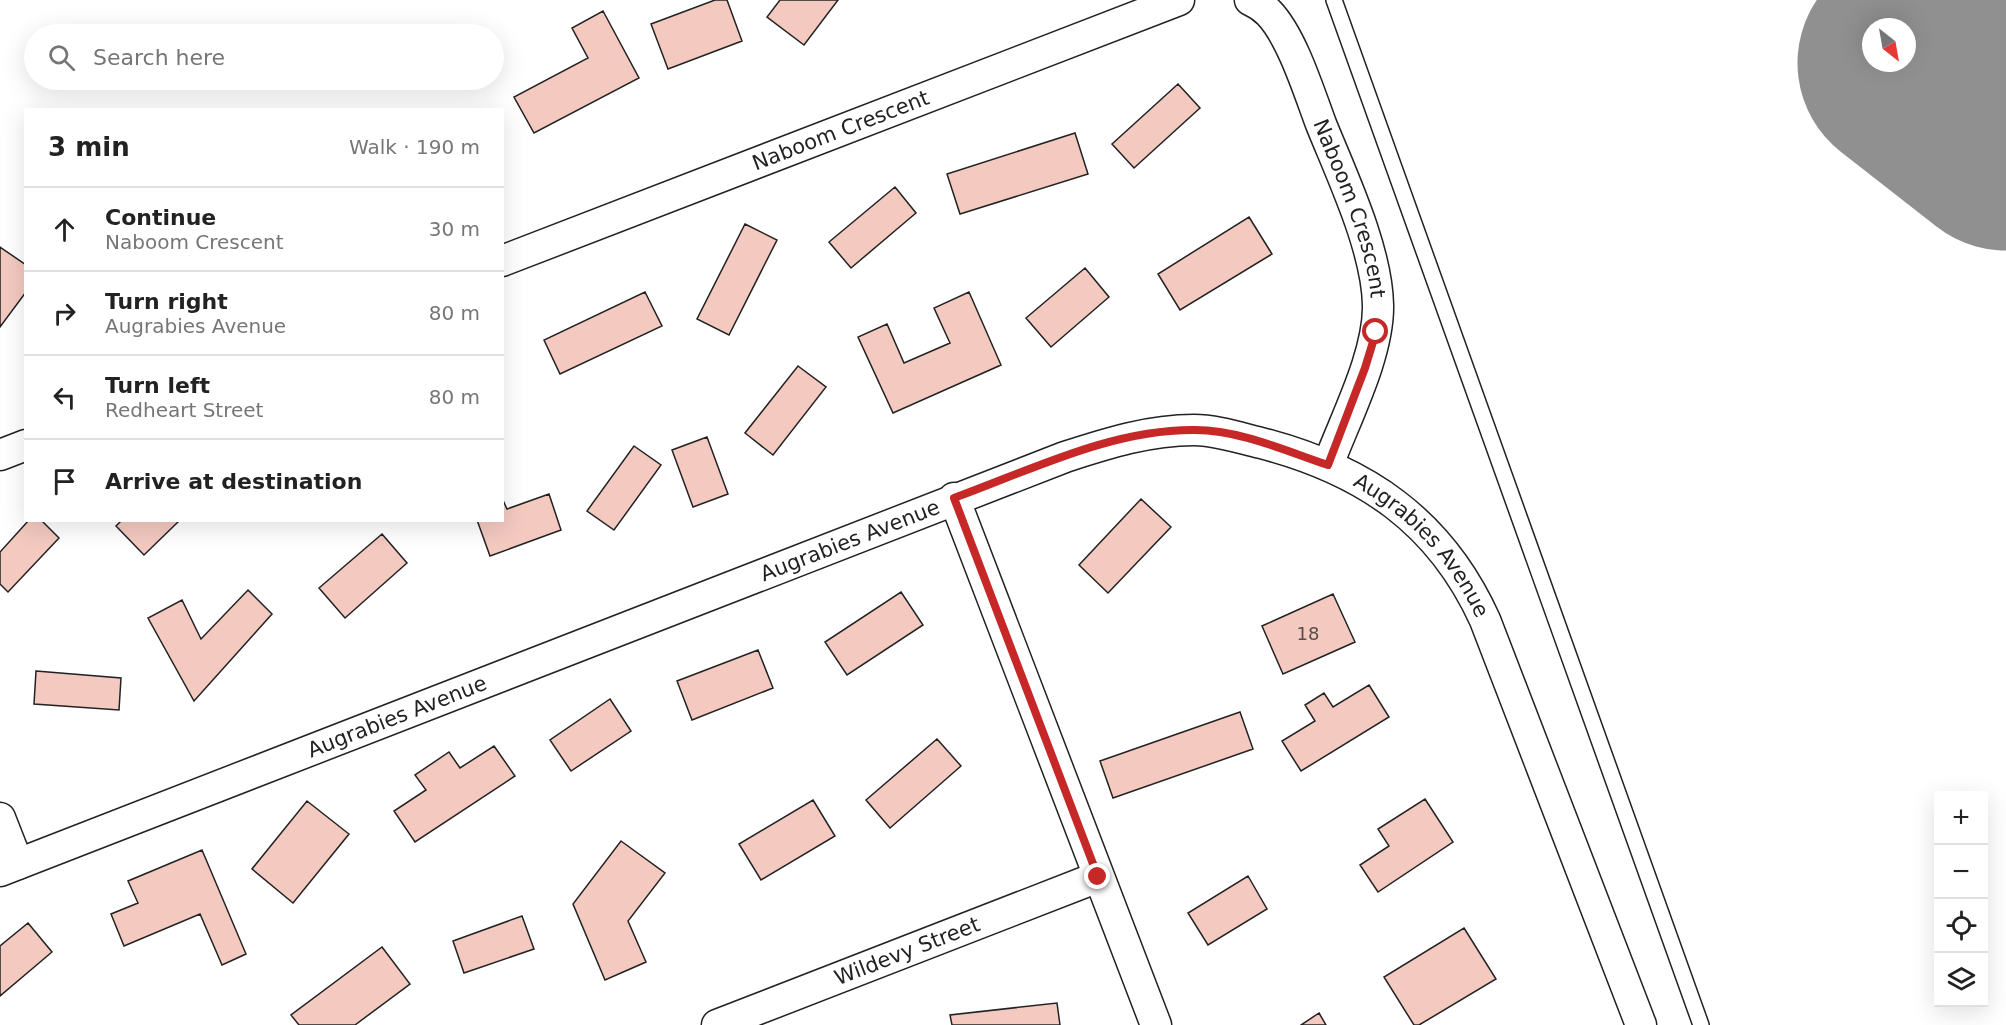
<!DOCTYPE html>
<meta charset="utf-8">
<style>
body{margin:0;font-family:"DejaVu Sans",sans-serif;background:#f6f6f6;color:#222}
.controls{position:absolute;right:18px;bottom:18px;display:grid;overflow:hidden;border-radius:0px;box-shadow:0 6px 24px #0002}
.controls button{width:54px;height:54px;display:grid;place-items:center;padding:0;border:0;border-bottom:2px solid #e0e0e0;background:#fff;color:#222;font:30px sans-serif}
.compass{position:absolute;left:1862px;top:18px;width:54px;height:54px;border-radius:50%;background:#fff;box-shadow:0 6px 24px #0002;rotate:149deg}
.stop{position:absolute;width:18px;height:18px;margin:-14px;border:4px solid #c62828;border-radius:50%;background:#fff}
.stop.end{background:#c62828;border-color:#fff;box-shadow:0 2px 6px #0008}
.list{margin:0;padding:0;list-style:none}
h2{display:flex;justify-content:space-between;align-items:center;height:78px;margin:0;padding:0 24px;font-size:26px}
h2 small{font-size:20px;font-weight:400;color:#767676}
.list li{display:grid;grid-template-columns:39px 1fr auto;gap:18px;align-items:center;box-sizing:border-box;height:84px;padding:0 24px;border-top:2px solid #e0e0e0}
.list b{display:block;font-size:22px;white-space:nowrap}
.list p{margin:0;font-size:20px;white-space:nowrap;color:#767676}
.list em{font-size:20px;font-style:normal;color:#767676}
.icon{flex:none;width:33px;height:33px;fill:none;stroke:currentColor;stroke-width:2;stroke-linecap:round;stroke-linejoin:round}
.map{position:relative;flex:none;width:2006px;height:1025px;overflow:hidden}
.search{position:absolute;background:#fff;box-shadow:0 6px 24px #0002;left:24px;top:24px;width:480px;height:66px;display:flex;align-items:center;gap:15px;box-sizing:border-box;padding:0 21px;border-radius:33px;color:#767676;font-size:22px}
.panel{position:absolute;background:#fff;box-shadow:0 6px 24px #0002;left:24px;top:108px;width:480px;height:414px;border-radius:0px}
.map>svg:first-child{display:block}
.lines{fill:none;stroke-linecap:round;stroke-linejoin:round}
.runway{stroke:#909090;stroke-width:225}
.building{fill:#f3c9c0;stroke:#222;stroke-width:1.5}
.lane-casing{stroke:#222;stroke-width:18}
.street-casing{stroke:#222;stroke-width:33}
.lane{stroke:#fff;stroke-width:15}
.street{stroke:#fff;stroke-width:30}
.route{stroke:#c62828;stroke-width:8}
.labels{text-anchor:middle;stroke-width:4.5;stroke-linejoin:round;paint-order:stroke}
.number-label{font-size:18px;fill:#564c4a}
.street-label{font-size:21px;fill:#222;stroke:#fff}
</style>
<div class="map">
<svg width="2006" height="1025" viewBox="0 0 2006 1025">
<rect width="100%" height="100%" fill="#fff"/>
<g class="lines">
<path class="runway" d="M 1910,63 L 2006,138"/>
</g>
<path class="building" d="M 715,0 L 727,0 L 742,41 L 668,69 L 651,24 Z
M 780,0 L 838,0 L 804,45 L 767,17 Z
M 603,11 L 639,78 L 534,133 L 514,97 L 588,58 L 572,28 Z
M 1178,84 L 1200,108 L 1134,168 L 1112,144 Z
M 1075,133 L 1088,174 L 960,214 L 947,174 Z
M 895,187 L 916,213 L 851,268 L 829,242 Z
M 1249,217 L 1272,254 L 1180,310 L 1158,274 Z
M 745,224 L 777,240 L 729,335 L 697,319 Z
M 0,247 L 26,265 L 26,292 L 0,327 Z
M 1085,268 L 1109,297 L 1051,347 L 1026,318 Z
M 645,292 L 662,326 L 560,374 L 544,340 Z
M 969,292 L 1001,365 L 893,413 L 858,337 L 887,324 L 904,363 L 950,343 L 934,308 Z
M 798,366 L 826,387 L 773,455 L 745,433 Z
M 707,437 L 728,494 L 693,507 L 672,450 Z
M 634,446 L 661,465 L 614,530 L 587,511 Z
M 549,494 L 561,530 L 490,556 L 477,520 L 502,520 L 502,498 L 507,509 Z
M 1141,499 L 1171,527 L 1108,593 L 1079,565 Z
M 29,520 L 41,520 L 59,538 L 8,592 L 0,584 L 0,552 Z
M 122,520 L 180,520 L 144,555 L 116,526 Z
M 382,534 L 407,563 L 345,618 L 319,588 Z
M 248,590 L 272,614 L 194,701 L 148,618 L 182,600 L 201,639 Z
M 901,592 L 923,625 L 847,675 L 825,642 Z
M 1333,594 L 1355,642 L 1283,674 L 1262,626 Z
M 758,650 L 773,688 L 692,720 L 677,681 Z
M 36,671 L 121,678 L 119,710 L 34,704 Z
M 1369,685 L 1389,717 L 1301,771 L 1282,741 L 1315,721 L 1305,705 L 1324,693 L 1333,707 Z
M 610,699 L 631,731 L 571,771 L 550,740 Z
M 1240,712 L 1253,749 L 1113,798 L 1100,761 Z
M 937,739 L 961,766 L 890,828 L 866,800 Z
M 494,746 L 515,776 L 415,842 L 394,811 L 426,790 L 415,775 L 449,752 L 460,768 Z
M 1425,799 L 1453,842 L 1378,892 L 1360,865 L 1389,846 L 1378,829 Z
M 813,800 L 835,836 L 761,880 L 739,844 Z
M 307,801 L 349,834 L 293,903 L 252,869 Z
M 621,841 L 665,873 L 628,921 L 646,962 L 605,980 L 573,904 Z
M 202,850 L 246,954 L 222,965 L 200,914 L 124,946 L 111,914 L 138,903 L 128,881 Z
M 1248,876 L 1267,909 L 1208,945 L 1188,913 Z
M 522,916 L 534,949 L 464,973 L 453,941 Z
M 28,923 L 52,952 L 0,996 L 0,946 Z
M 1464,928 L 1496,979 L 1419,1025 L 1414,1025 L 1384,977 Z
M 382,947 L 410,984 L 355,1025 L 299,1025 L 291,1015 Z
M 1057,1003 L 1060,1025 L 952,1025 L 950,1015 Z
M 1319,1013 L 1326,1025 L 1301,1025 Z"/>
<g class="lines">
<g class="lane-casing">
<path id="lane" d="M 1334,0 L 1701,1025"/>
</g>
<g class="street-casing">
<g id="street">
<path id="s1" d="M 1250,0 C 1257,3 1264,8 1269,13 C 1292,37 1309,92 1321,124 C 1342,176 1377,249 1378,305 C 1379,355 1345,419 1328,465"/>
<path id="s2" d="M 502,261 L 1179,0"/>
<path d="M 0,455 L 26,445"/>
<path d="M 954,498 L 1156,1025"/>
<path d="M 0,818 L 18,864"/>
<path id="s3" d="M 0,871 L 1065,457 C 1108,443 1149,430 1194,430 C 1216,430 1240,438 1261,443 C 1365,470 1440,521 1485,620 L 1641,1025"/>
<path id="s4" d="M 717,1025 L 1098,877"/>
</g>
</g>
<use href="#lane" class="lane"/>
<use href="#street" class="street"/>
</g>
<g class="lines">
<path class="route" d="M 1098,877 L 954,498 C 1031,470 1112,429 1195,430 C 1240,430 1286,451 1328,465 L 1365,368 L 1376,332"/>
</g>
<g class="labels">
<g class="number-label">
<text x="1308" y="640">18</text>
</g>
<g class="street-label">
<text dy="7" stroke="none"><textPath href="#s2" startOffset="363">Naboom Crescent</textPath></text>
<text dy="7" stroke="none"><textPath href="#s1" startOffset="236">Naboom Crescent</textPath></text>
<text dy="7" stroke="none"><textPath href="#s3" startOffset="912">Augrabies Avenue</textPath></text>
<text dy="7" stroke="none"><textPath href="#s3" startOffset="1540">Augrabies Avenue</textPath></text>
<text dy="7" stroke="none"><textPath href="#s3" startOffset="426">Augrabies Avenue</textPath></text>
<text dy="7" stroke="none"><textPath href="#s4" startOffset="204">Wildevy Street</textPath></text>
</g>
</g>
</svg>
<div class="controls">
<button>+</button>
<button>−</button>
<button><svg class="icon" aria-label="locate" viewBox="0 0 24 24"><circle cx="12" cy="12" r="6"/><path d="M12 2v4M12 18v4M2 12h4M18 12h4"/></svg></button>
<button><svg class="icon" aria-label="layers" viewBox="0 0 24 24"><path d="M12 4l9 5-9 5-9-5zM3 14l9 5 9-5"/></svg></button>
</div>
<svg class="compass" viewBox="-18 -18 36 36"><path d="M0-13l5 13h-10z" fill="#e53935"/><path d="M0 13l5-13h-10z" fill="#767676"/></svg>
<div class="stop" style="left:1376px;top:332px"></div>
<div class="stop end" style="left:1098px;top:877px"></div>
<div class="search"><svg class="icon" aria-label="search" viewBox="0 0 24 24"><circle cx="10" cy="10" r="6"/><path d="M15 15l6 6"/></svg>Search here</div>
<section class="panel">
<h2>3 min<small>Walk · 190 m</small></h2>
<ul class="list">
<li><svg class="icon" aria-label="ahead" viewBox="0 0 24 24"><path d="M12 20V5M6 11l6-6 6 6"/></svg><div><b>Continue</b><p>Naboom Crescent</p></div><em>30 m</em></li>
<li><svg class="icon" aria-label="right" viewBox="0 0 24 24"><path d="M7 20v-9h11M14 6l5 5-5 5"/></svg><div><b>Turn right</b><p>Augrabies Avenue</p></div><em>80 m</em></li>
<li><svg class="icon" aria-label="left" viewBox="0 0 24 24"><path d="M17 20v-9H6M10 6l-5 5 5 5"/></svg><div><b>Turn left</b><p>Redheart Street</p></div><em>80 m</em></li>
<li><svg class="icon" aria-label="arrive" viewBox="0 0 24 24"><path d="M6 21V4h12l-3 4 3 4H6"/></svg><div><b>Arrive at destination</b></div></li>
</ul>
</section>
</div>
